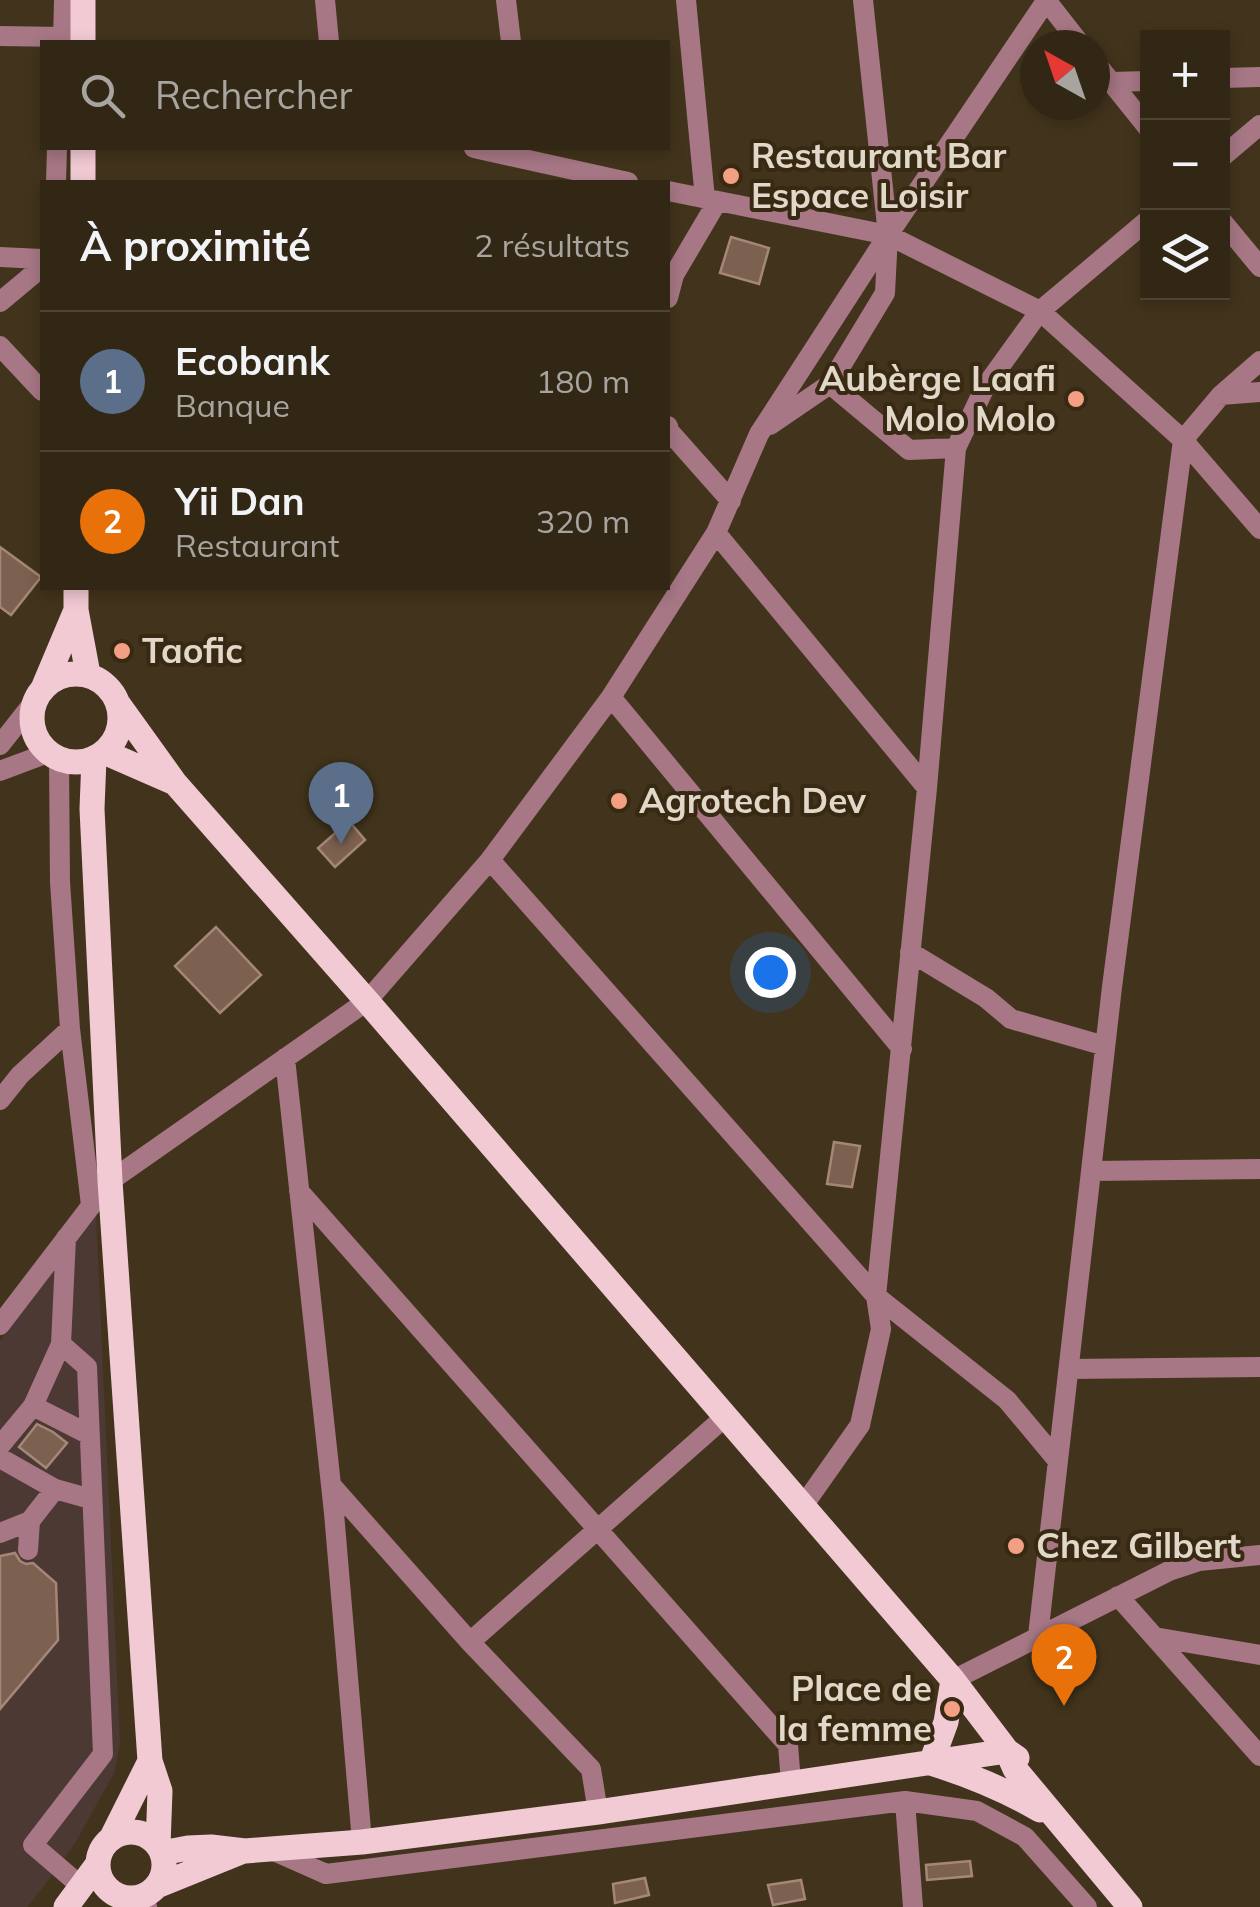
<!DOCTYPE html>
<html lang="fr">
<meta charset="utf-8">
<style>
body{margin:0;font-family:Mulish,sans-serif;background:#3d3322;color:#f1f3f6}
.controls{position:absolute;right:30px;top:30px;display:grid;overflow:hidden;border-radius:0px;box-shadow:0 5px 15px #0003}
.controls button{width:90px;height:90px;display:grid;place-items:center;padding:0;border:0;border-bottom:2px solid #4d4434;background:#322715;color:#f1f3f6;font:50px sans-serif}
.compass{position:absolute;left:1020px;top:30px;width:90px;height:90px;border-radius:50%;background:#322715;box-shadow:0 5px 15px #0003;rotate:320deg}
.you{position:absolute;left:770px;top:972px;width:35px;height:35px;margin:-25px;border:8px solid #fff;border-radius:50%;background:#1a73e8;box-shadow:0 0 0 15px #1a73e833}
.badge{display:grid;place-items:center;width:65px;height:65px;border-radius:50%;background:#d93025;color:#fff;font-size:32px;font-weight:700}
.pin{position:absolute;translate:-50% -82px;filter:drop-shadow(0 2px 5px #0008)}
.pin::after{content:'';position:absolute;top:52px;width:35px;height:30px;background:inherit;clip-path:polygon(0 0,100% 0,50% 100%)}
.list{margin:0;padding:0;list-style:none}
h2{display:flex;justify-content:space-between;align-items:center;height:130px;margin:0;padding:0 40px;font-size:42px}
h2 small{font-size:32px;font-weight:400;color:#a8a5a0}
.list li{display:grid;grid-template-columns:65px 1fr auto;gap:30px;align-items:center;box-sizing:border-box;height:140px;padding:0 40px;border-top:2px solid #4d4434}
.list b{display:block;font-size:38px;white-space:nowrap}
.list p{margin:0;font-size:32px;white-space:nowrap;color:#a8a5a0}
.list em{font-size:32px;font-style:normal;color:#a8a5a0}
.icon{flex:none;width:55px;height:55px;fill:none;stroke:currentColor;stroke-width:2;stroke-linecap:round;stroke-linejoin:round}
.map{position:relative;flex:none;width:1260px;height:1907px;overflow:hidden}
.search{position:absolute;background:#322715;box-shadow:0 5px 15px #0003;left:40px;top:40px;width:630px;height:110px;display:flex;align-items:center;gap:25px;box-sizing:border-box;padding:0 35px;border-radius:0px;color:#a8a5a0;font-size:38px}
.panel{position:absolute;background:#322715;box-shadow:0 5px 15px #0003;left:40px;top:180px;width:630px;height:410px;border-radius:0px}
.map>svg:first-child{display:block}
.commercial{fill:#4d3933}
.building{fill:#7c6050;stroke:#a58777;stroke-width:2.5}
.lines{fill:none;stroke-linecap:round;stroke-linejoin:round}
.minor{stroke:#a77785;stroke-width:20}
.major{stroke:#f2cad4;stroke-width:25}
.poi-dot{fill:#f39f83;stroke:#382a12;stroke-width:4}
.labels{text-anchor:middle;stroke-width:8;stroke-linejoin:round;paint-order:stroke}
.poi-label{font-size:35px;font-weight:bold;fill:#e1d8ca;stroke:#382a12;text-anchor:start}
</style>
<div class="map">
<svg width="1260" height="1907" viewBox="0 0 1260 1907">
<rect width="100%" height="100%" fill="#42341c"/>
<path class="commercial" d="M 96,1215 L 120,1744 L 114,1773 L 75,1843 L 44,1886 L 27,1907 L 0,1907 L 0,1341 Z"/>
<path class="building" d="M 731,237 L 769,248 L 759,284 L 720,273 Z
M 0,547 L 41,577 L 11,615 L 0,607 Z
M 349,821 L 365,840 L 335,867 L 318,848 Z
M 216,927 L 261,975 L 220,1013 L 175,966 Z
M 834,1142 L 860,1146 L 852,1187 L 827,1184 Z
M 37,1424 L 53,1432 L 67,1443 L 46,1468 L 19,1447 Z
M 15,1553 L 20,1561 L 26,1564 L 33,1563 L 56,1583 L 58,1640 L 0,1709 L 0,1556 Z
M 970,1861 L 972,1876 L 927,1880 L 926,1865 Z
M 645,1878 L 649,1895 L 615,1903 L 613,1884 Z
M 801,1880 L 805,1899 L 773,1905 L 768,1885 Z"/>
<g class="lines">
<path class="minor" d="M 325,0 L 329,42
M 506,0 L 511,42
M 686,0 L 705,199
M 1046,0 L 1081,45
M 0,36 L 63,37 L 74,42
M 63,42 L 64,0
M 1095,62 L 1148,128
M 1222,78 L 1260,77
M 1111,82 L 1148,81
M 474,148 L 628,182
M 1222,157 L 1260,125
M 56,182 L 57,148
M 668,191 L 888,235 L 1040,311 L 1183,440 L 1260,529
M 1222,221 L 1260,267
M 0,257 L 42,259
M 668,298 L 674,275 L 717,202
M 0,302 L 42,267
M 0,346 L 42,391
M 830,384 L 909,450 L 956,448
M 1221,395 L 1260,392
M 770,425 L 830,384 L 885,293 L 888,235 L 863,0
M 668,426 L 669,431 L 731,501
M 716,533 L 927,788
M 611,697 L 902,1049
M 0,745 L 34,702
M 59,759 L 60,882 L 70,1029 L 91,1205
M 0,771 L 48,753
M 490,860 L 876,1296 L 1007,1400 L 1058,1461
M 910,952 L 986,998 L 1011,1019 L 1105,1046
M 285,1058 L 334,1513 L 362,1842
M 0,1100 L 20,1075 L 70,1029
M 1091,1171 L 1260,1169
M 299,1191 L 788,1745 L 791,1782
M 0,1325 L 110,1181 L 367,1001 L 490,860 L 611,697 L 716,533 L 759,434 L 888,235 L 1046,1
M 61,1344 L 87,1367 L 103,1754 L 33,1845 L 82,1887
M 1069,1369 L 1260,1367
M 33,1406 L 88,1434
M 0,1446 L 33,1406 L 61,1344 L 66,1238
M 0,1458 L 55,1489 L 91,1499
M 331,1485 L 470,1642 L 591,1769 L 598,1812
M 803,1506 L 860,1425 L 881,1329 L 876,1296 L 927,788 L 956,448 L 985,387 L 1040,311 L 1148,220
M 0,1533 L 30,1521
M 28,1550 L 30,1521 L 55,1489
M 1118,1596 L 1260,1756
M 1038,1636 L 1112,987 L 1183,440 L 1221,395 L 1260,361
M 1154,1637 L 1260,1655
M 470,1642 L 726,1416
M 953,1680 L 1169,1571 L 1199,1561 L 1260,1555
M 905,1801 L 913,1907
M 272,1850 L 326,1874 L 905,1801 L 977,1811 L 1025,1837 L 1087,1907
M 142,1897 L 147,1907"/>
<path class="major" d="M 83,42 L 83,0
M 83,148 L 83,182
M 76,588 L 76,610 L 88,674
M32 718a44 44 0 1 1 88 0a44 44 0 1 1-88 0Z
M 44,686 L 76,610
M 119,705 L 175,783 L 367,1001 L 953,1680 L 1007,1751 L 1015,1769 L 1130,1907
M 104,752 L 175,783
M 94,758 L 92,809 L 110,1181 L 150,1761 L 160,1791 L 158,1846
M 953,1680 L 946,1722 L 931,1763 C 969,1775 1006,1790 1040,1810
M98 1865a33 33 0 1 1 66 0a33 33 0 1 1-66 0Z
M 111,1839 L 150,1761
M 162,1853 L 188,1848 L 211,1847 L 245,1851 L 362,1842 L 598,1812 L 1007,1751 L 1017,1758
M 157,1886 L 241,1852
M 66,1907 L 97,1865"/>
</g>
<g class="poi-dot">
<circle cx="731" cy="176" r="10"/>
<circle cx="1076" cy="399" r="10"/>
<circle cx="122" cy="651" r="10"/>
<circle cx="619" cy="801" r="10"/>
<circle cx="1016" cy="1546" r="10"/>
<circle cx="952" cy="1709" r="10"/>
</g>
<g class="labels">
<g class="poi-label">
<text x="751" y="168">Restaurant Bar<tspan x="751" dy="40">Espace Loisir</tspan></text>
<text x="1056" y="391" text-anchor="end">Aubèrge Laafi<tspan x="1056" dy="40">Molo Molo</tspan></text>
<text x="142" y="663">Taofic</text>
<text x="639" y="813">Agrotech Dev</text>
<text x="1036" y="1558">Chez Gilbert</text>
<text x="932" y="1701" text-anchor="end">Place de<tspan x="932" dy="40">la femme</tspan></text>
</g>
</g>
</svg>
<div class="controls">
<button>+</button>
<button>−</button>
<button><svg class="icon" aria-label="layers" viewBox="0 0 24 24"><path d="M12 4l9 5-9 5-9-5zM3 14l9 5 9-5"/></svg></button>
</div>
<svg class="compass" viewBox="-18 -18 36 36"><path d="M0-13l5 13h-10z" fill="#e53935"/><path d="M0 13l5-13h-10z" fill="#a8a5a0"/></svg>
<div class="you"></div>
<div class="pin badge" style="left:341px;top:844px;background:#5c6f8a">1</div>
<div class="pin badge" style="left:1064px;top:1706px;background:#e8710a">2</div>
<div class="search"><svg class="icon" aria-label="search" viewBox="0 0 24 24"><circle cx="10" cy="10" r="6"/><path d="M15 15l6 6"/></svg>Rechercher</div>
<section class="panel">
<h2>À proximité<small>2 résultats</small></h2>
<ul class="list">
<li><span class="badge" style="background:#5c6f8a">1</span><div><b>Ecobank</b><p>Banque</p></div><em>180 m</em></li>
<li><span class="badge" style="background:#e8710a">2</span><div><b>Yii Dan</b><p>Restaurant</p></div><em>320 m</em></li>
</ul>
</section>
</div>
